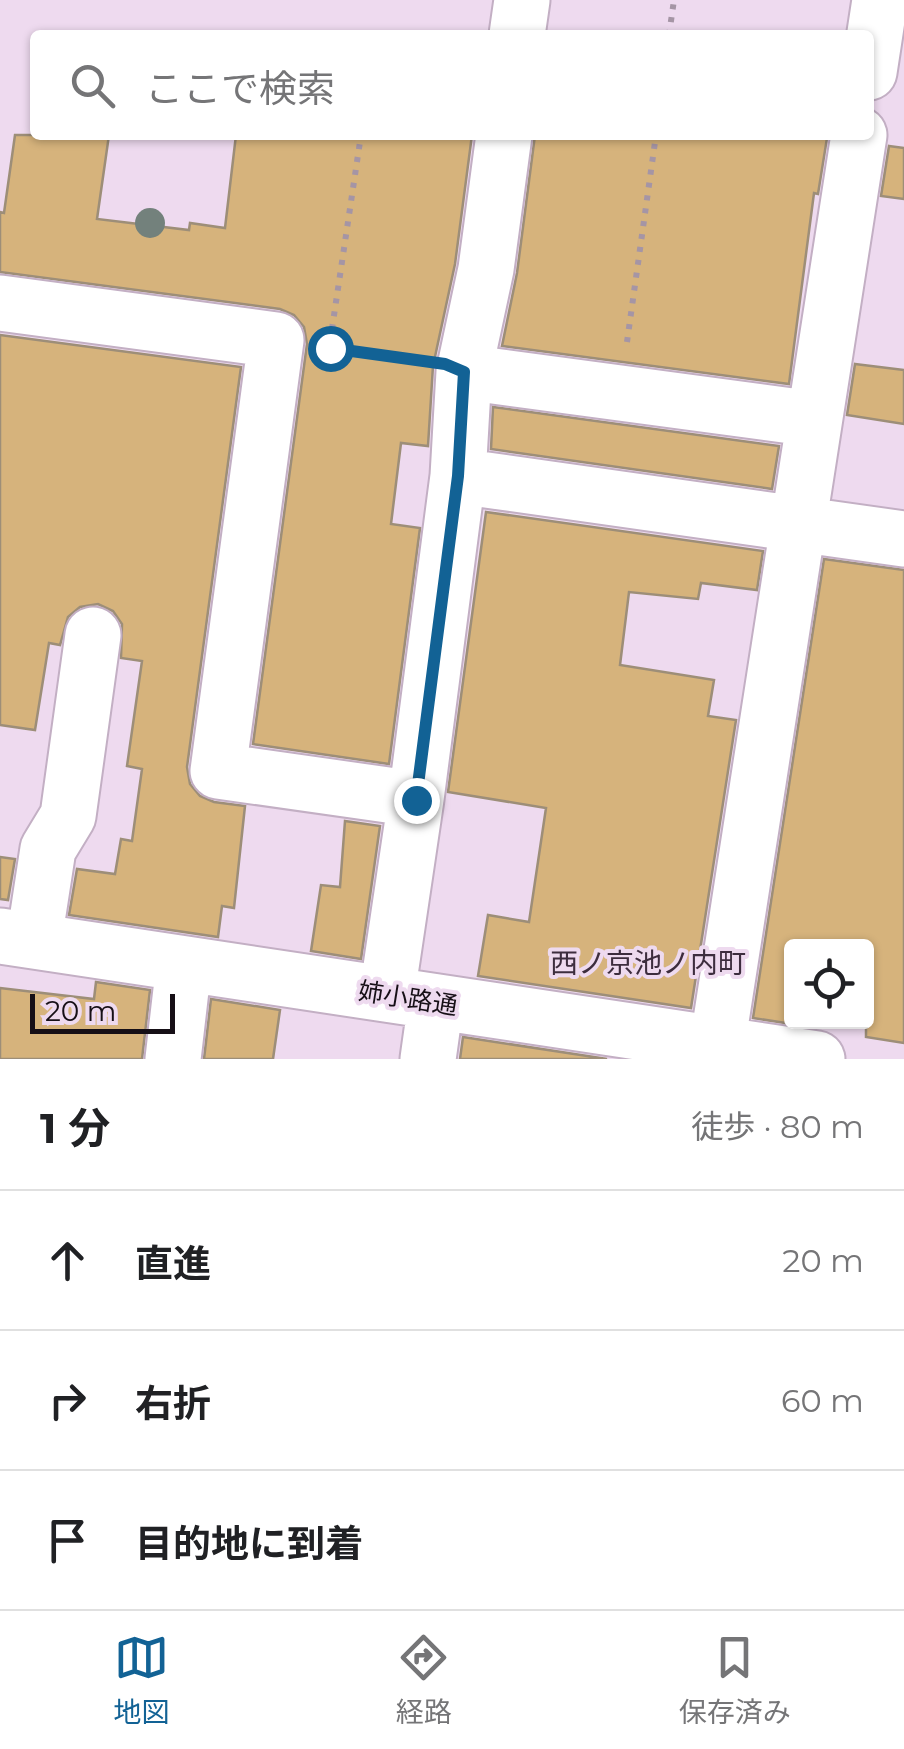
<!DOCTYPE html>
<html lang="ja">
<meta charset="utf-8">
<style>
body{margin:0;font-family:Montserrat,"Noto Sans JP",sans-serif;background:#f6f6f6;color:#202124}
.controls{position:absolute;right:30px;bottom:30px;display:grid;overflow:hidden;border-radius:10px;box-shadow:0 2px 8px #0004}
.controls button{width:90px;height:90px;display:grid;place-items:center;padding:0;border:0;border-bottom:2px solid #e0e0e0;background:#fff;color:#202124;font:50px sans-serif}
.scale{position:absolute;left:30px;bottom:25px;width:145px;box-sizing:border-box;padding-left:10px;border:5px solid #160f16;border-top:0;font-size:28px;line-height:35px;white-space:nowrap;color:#160f16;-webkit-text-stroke:8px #eedaef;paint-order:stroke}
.stop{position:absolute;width:30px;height:30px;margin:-22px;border:8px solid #126295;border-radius:50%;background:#fff}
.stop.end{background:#126295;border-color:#fff;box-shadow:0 2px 10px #0008}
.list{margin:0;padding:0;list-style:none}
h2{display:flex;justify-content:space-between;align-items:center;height:130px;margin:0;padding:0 40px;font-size:42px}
h2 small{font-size:32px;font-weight:400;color:#757577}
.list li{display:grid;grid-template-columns:65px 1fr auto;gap:30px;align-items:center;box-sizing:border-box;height:140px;padding:0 40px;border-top:2px solid #e0e0e0}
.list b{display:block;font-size:38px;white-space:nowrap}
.list em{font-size:32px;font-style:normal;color:#757577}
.icon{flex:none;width:55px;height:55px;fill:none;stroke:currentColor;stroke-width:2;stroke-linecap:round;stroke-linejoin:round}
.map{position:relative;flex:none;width:904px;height:1059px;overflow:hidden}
.search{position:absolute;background:#fff;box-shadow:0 2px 8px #0004;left:30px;right:30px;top:30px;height:110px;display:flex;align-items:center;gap:25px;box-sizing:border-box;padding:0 35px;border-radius:10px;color:#757577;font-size:38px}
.sheet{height:550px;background:#fff}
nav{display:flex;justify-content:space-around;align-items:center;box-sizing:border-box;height:140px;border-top:2px solid #e0e0e0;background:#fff;font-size:28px;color:#757577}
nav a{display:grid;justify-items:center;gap:5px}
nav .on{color:#126295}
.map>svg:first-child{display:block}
.building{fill:#d6b37c;stroke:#9d8e78;stroke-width:2.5}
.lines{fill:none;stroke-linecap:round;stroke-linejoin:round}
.minor-casing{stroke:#c3afc4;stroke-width:59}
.path{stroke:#a595a5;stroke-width:6;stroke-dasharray:5 8;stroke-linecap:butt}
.minor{stroke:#fff;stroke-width:55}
.tree{fill:#73817c}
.route{stroke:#126295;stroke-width:12}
.labels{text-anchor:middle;stroke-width:8;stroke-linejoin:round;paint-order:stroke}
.street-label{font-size:25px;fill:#160f16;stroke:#eedaef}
.neighbourhood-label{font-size:28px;fill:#3d2d3e;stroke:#eedaef}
</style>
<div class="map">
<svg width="904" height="1059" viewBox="0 0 904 1059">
<rect width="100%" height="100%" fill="#eedaef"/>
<path class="building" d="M 15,135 L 109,135 L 97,219 L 189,230 L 190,223 L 225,228 L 236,135 L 472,135 L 455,264 L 433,366 L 428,446 L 401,443 L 391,524 L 420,528 L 389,764 L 253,744 L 307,344 L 304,327 L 294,315 L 280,309 L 0,272 L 0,212 L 4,213 Z
M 535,135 L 806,135 L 827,138 L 818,194 L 814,193 L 789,384 L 502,346 L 517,273 Z
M 889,146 L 904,148 L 904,199 L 881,196 Z
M 0,335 L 241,367 L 187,767 L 190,784 L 200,796 L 214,802 L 245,806 L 234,908 L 222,906 L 218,937 L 69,915 L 77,869 L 115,874 L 121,839 L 132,841 L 142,769 L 127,766 L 142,661 L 121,658 L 122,624 L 113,611 L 98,604 L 80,607 L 68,617 L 60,645 L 49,643 L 35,730 L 0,725 Z
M 855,364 L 904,370 L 904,424 L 847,415 Z
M 493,407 L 779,446 L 772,489 L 491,449 Z
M 486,512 L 763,551 L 757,590 L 701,583 L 698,599 L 629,592 L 620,665 L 714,680 L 708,716 L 736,720 L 691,1008 L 478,976 L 488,915 L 529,922 L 546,808 L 448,792 Z
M 824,559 L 904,570 L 904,1043 L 866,1037 L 866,946 L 792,946 L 792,1024 L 753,1018 Z
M 345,821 L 380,826 L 361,959 L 311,951 L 321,885 L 340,887 Z
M 0,857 L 15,859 L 8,900 L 0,899 Z
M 96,982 L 150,990 L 142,1059 L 0,1059 L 0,988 L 94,999 Z
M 211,999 L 280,1010 L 273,1059 L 204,1059 Z
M 463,1037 L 607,1059 L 460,1059 Z"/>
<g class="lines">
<g class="minor-casing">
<path id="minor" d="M 517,35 L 522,0
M 869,72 L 880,0
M 0,303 L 276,340 L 218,771 L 416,799
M 464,372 L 814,419
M 458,476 L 904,539
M 0,936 L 817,1059
M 34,940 L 48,849 L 68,816 L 93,635
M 387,994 L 416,799 L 458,476 L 464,372 L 486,269 L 504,135
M 173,1059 L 184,964
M 428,1059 L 436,1002
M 715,1059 L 859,135"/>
</g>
<path class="path" d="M 669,35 L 674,0
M 330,342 L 361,135
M 627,342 L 656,135
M 323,347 L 415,359"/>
<use href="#minor" class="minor"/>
</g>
<circle class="tree" cx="150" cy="223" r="15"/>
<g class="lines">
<path class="route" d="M 330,348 L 445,364 L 464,372 L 458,476 L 416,800"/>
</g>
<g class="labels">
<g class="street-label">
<text transform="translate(408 998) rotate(9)" y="9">姉小路通</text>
</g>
<g class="neighbourhood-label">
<text x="648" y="973">西ノ京池ノ内町</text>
</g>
</g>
</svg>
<div class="controls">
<button><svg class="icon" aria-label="locate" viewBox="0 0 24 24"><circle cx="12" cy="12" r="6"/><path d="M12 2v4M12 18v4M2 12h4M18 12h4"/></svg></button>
</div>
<div class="scale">20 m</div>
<div class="stop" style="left:330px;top:348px"></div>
<div class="stop end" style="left:416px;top:800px"></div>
<div class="search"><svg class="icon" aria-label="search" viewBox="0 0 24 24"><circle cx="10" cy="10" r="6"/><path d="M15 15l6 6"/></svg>ここで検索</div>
</div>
<section class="sheet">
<h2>1 分<small>徒歩 · 80 m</small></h2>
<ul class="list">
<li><svg class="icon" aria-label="ahead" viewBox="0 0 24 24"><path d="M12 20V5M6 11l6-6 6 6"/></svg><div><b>直進</b></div><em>20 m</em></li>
<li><svg class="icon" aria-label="right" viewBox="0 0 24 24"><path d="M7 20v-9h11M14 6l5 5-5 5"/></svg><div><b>右折</b></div><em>60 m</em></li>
<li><svg class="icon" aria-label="arrive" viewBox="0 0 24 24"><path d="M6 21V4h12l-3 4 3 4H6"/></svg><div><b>目的地に到着</b></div></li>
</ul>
</section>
<nav>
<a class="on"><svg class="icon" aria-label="map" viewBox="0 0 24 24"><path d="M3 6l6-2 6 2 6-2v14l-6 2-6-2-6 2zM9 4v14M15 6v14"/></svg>地図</a>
<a><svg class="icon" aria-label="directions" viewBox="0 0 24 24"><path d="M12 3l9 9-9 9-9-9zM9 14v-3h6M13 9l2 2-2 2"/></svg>経路</a>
<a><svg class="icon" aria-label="saved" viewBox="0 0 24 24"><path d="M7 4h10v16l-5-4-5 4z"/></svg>保存済み</a>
</nav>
